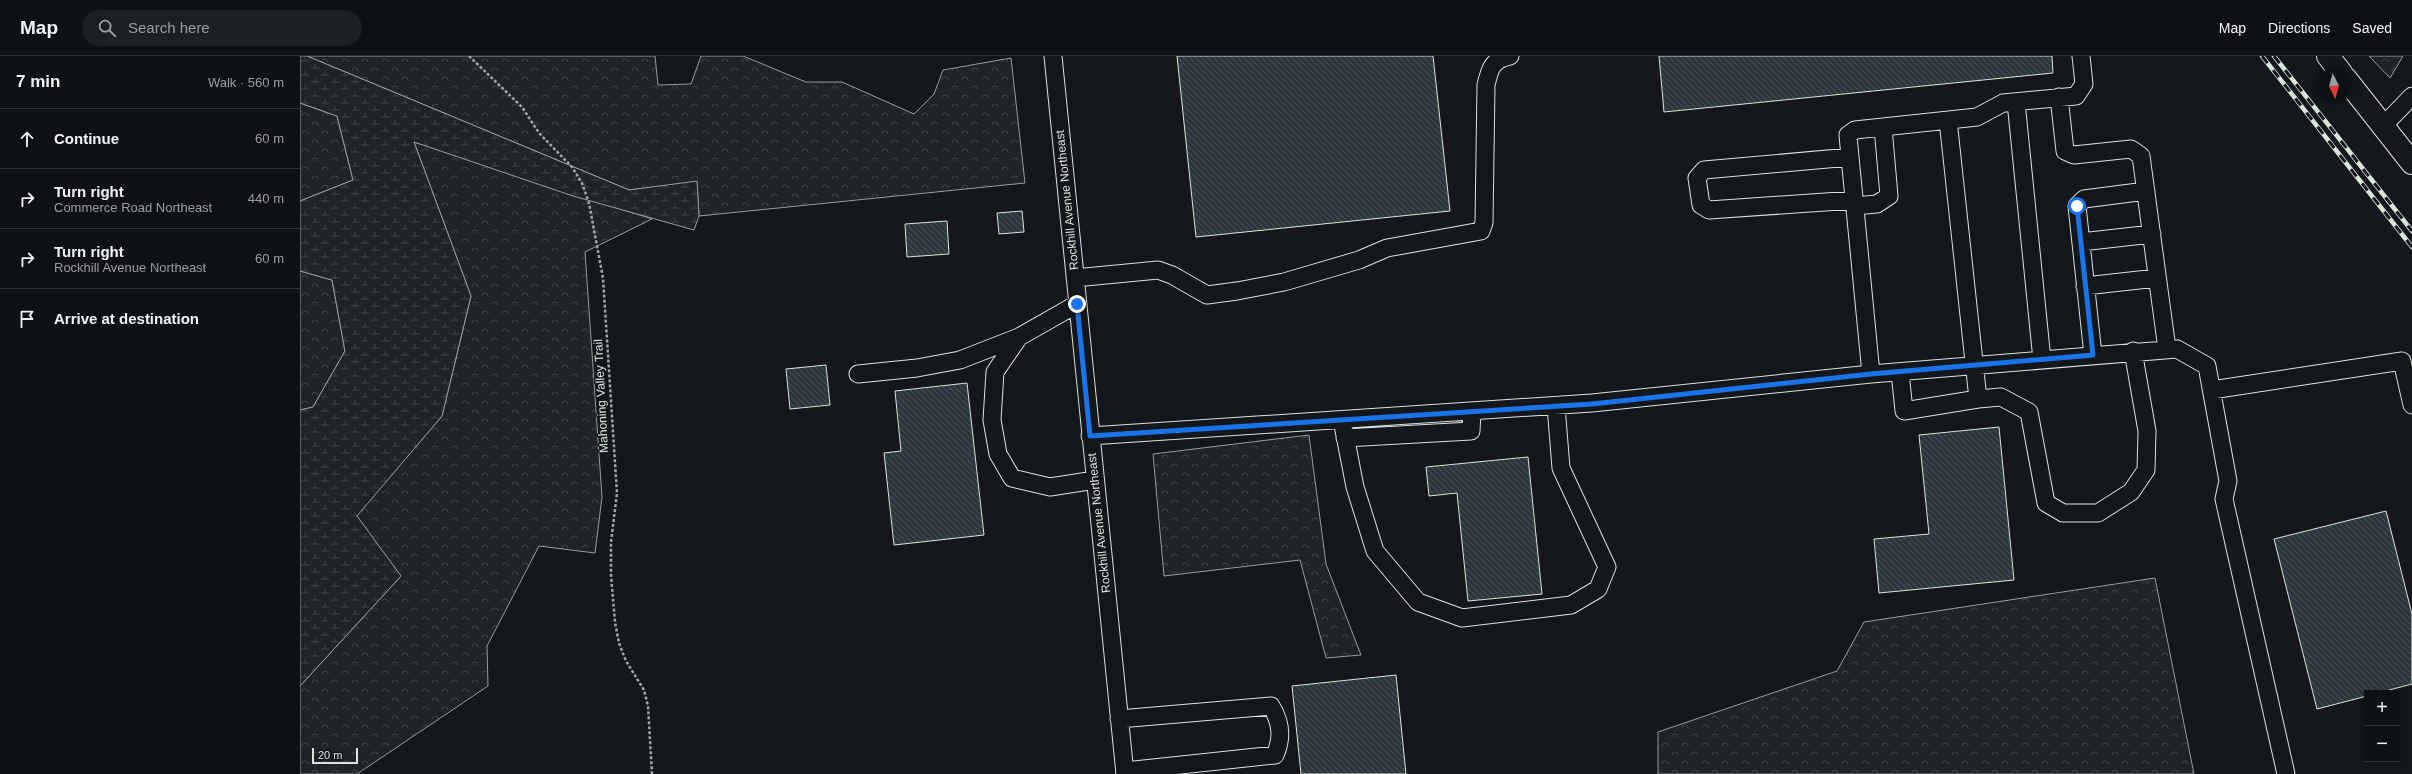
<!DOCTYPE html>
<meta charset="utf-8">
<style>
body{margin:0;font-family:Helvetica,sans-serif;background:#1d2022;color:#f1f3f6}
.controls{position:absolute;right:12px;bottom:12px;display:grid;overflow:hidden;border-radius:0px;box-shadow:0 2px 6px #0003}
.controls button{width:36px;height:36px;display:grid;place-items:center;padding:0;border:0;border-bottom:1px solid #2f3234;background:#0f1215;color:#f1f3f6;font:20px sans-serif}
.compass{position:absolute;left:2016px;top:12px;width:36px;height:36px;border-radius:50%;background:#0f1215;box-shadow:0 2px 6px #0003;rotate:174deg}
.scale{position:absolute;left:12px;bottom:10px;width:46px;box-sizing:border-box;padding-left:4px;border:2px solid #d8e6dc;border-top:0;font-size:11px;line-height:14px;white-space:nowrap;color:#d8e6dc;-webkit-text-stroke:3px #14181c;paint-order:stroke}
.stop{position:absolute;width:12px;height:12px;margin:-9px;border:3px solid #1a73e8;border-radius:50%;background:#fff}
.stop.end{background:#1a73e8;border-color:#fff;box-shadow:0 1px 4px #0008}
.list{margin:0;padding:0;list-style:none}
h2{display:flex;justify-content:space-between;align-items:center;height:52px;margin:0;padding:0 16px;font-size:17px}
h2 small{font-size:13px;font-weight:400;color:#9b9ea0}
.list li{display:grid;grid-template-columns:26px 1fr auto;gap:12px;align-items:center;box-sizing:border-box;height:60px;padding:0 16px;border-top:1px solid #2f3234}
.list b{display:block;font-size:15px;white-space:nowrap}
.list p{margin:0;font-size:13px;white-space:nowrap;color:#9b9ea0}
.list em{font-size:13px;font-style:normal;color:#9b9ea0}
.icon{flex:none;width:22px;height:22px;fill:none;stroke:currentColor;stroke-width:2;stroke-linecap:round;stroke-linejoin:round}
.map{position:relative;flex:none;width:2112px;height:718px;overflow:hidden}
header{display:flex;align-items:center;gap:24px;box-sizing:border-box;height:56px;padding:0 20px;background:#0f1215;border-bottom:1px solid #2f3234}
header strong{font-size:19px}
nav{display:flex;gap:22px;margin-inline-start:auto;font-size:14px}
.search{width:280px;height:36px;background:#1d2022;display:flex;align-items:center;gap:10px;box-sizing:border-box;padding:0 14px;border-radius:22px;color:#9b9ea0;font-size:15px}
main{display:flex}
aside{flex:1;background:#0f1215}
.map>svg:first-child{display:block}
.forest{fill:url(#forest-crowns);stroke:#939e99}
.wetland{fill:url(#wetland-marsh);stroke:#939e99}
.building{fill:url(#building-back-hatch);stroke:#d8e6dc}
.lines{fill:none;stroke-linecap:round;stroke-linejoin:round}
.minor-casing{stroke:#d8e6dc;stroke-width:19}
.major-casing{stroke:#d8e6dc;stroke-width:24}
.path{stroke:#9da8a2;stroke-width:2.5;stroke-dasharray:3 2;stroke-linecap:butt}
.minor{stroke:#14181c;stroke-width:17}
.major{stroke:#14181c;stroke-width:22}
.rail-casing{stroke:#d8e6dc;stroke-width:4.5}
.rail{stroke:#14181c;stroke-width:3;stroke-dasharray:9;stroke-linecap:butt}
.route{stroke:#1a73e8;stroke-width:5}
.labels{text-anchor:middle;stroke-width:3;stroke-linejoin:round;paint-order:stroke}
.street-label{font-size:12px;fill:#d8e6dc;stroke:#14181c}
</style>
<header>
<strong>Map</strong>
<div class="search"><svg class="icon" aria-label="search" viewBox="0 0 24 24"><circle cx="10" cy="10" r="6"/><path d="M15 15l6 6"/></svg>Search here</div>
<nav><a>Map</a><a>Directions</a><a>Saved</a></nav>
</header>
<main>
<aside>
<h2>7 min<small>Walk · 560 m</small></h2>
<ul class="list">
<li><svg class="icon" aria-label="ahead" viewBox="0 0 24 24"><path d="M12 20V5M6 11l6-6 6 6"/></svg><div><b>Continue</b></div><em>60 m</em></li>
<li><svg class="icon" aria-label="right" viewBox="0 0 24 24"><path d="M7 20v-9h11M14 6l5 5-5 5"/></svg><div><b>Turn right</b><p>Commerce Road Northeast</p></div><em>440 m</em></li>
<li><svg class="icon" aria-label="right" viewBox="0 0 24 24"><path d="M7 20v-9h11M14 6l5 5-5 5"/></svg><div><b>Turn right</b><p>Rockhill Avenue Northeast</p></div><em>60 m</em></li>
<li><svg class="icon" aria-label="arrive" viewBox="0 0 24 24"><path d="M6 21V4h12l-3 4 3 4H6"/></svg><div><b>Arrive at destination</b></div></li>
</ul>
</aside>
<div class="map">
<svg width="2112" height="718" viewBox="0 0 2112 718">
<defs>
<pattern id="forest-crowns" width="20" height="18" patternUnits="userSpaceOnUse"><rect width="20" height="18" fill="#202428"/><path d="M2 6a3 3 0 1 1 6 0M12 15a3 3 0 1 1 6 0" fill="none" stroke="#404447"/></pattern>
<pattern id="wetland-marsh" width="20" height="14" patternUnits="userSpaceOnUse"><rect width="20" height="14" fill="#202428"/><path d="M1 5h8M5 5V1M11 12h8M15 12V8" fill="none" stroke="#404447"/></pattern>
<pattern id="building-back-hatch" width="6" height="6" patternUnits="userSpaceOnUse"><rect width="6" height="6" fill="#2c363c"/><path d="M-1 5l2 2M0 0l6 6M5-1l2 2" fill="none" stroke="#4a5358"/></pattern>
</defs>
<rect width="100%" height="100%" fill="#14181c"/>
<path class="forest" d="M 7,0 L 355,0 L 358,29 L 391,28 L 401,0 L 443,0 L 506,26 L 542,26 L 614,58 L 634,38 L 643,14 L 711,2 L 725,127 L 399,160 L 397,126 L 329,134 Z
M 2069,0 L 2103,0 L 2090,22 Z
M 0,47 L 37,60 L 53,124 L 0,145 Z
M 114,86 L 352,163 L 285,196 L 302,441 L 295,497 L 239,490 L 187,590 L 188,630 L 57,718 L 0,718 L 0,630 L 101,520 L 56,460 L 142,360 L 171,240 Z
M 0,215 L 32,224 L 45,295 L 13,351 L 0,354 Z
M 1009,379 L 1026,508 L 1061,599 L 1026,602 L 1000,504 L 864,520 L 853,398 Z
M 1855,522 L 1894,718 L 1358,718 L 1358,676 L 1537,615 L 1564,566 Z"/>
<path class="wetland" d="M 0,0 L 7,0 L 329,134 L 397,125 L 399,160 L 394,174 L 273,140 L 114,86 L 171,240 L 142,360 L 57,460 L 101,520 L 0,630 L 0,354 L 13,351 L 45,295 L 32,224 L 0,215 L 0,145 L 53,124 L 37,60 L 0,47 Z"/>
<path class="building" d="M 877,0 L 1133,0 L 1150,155 L 896,181 Z
M 1359,0 L 1752,0 L 1753,17 L 1364,56 Z
M 722,155 L 724,176 L 699,178 L 697,157 Z
M 647,165 L 649,198 L 607,201 L 605,168 Z
M 526,309 L 530,349 L 490,353 L 486,313 Z
M 667,327 L 684,479 L 594,489 L 584,397 L 601,395 L 595,335 Z
M 1699,371 L 1714,524 L 1579,537 L 1574,483 L 1629,478 L 1619,379 Z
M 1228,401 L 1242,538 L 1168,545 L 1157,437 L 1129,440 L 1126,411 Z
M 2086,455 L 2112,558 L 2112,628 L 2078,637 L 2067,637 L 2067,640 L 2017,653 L 1974,483 Z
M 1096,619 L 1106,718 L 1001,718 L 992,630 Z"/>
<g class="lines">
<g class="minor-casing">
<path id="minor" d="M 753,0 L 825,718
M 1759,41 L 1765,95 L 1774,99 L 1831,93 L 1841,100 L 1867,293
M 1716,46 L 1742,304
M 2083,70 L 2112,40
M 1550,101 L 1548,79 L 1555,74 L 1677,61 L 1703,47 L 1776,40 L 1784,28 L 1781,0
M 1554,144 L 1409,154 L 1401,149 L 1397,122 L 1404,114 L 1550,101 L 1571,318
M 1554,150 L 1577,148 L 1589,140 L 1583,71
M 1781,186 L 1852,178
M 775,222 L 858,214 L 872,219 L 907,239 L 937,235 L 984,226 L 1059,204 L 1087,192 L 1181,175 L 1184,167 L 1186,29 C 1190,12 1192,4 1210,0
M 1785,230 L 1857,222
M 777,248 L 719,281 L 695,316 L 692,364 L 698,398 L 712,422 L 750,431 L 795,424
M 1793,299 L 1777,150 L 1784,143 L 1846,135
M 1600,316 L 1604,355 L 1678,343 L 1648,64
M 558,318 L 617,312 L 660,304 L 719,281
M 1912,334 L 2102,305 L 2112,349
M 1678,343 L 1701,341 L 1729,356 L 1746,447 L 1763,457 L 1798,457 L 1831,436 L 1846,414 L 1847,375 L 1833,295
M 1042,364 L 1055,431 L 1075,495 L 1118,546 L 1162,562 L 1271,549 L 1298,533 L 1307,511 L 1261,412 L 1256,350
M 790,380 L 1292,347 L 1571,318 L 1877,293 L 1907,310 L 1928,425 L 1924,443 L 1986,718
M 1045,382 L 1171,375 L 1172,355
M 819,663 L 971,650 C 981,666 983,681 975,699 L 825,715"/>
</g>
<g class="major-casing">
<path id="major" d="M 2028,0 L 2042,18
M 2046,23 L 2112,107"/>
</g>
<path class="path" d="M 169,0 L 222,51 L 239,77 L 272,111 L 282,127 L 289,147 L 303,222 L 317,437 L 311,486 L 311,519 L 315,566 L 319,587 L 326,605 L 344,634 L 348,650 L 352,718"/>
<use href="#minor" class="minor"/>
<use href="#major" class="major"/>
<g class="rail-casing">
<path id="rail" d="M 1962,0 L 2112,191
M 1974,0 L 2112,175"/>
</g>
<use href="#rail" class="rail"/>
</g>
<g class="lines">
<path class="route" d="M 777,248 L 790,380 L 1292,348 L 1571,318 L 1793,299 L 1777,150"/>
</g>
<g class="labels">
<g class="street-label">
<text transform="translate(767 144) rotate(-96)" y="4">Rockhill Avenue Northeast</text>
<text transform="translate(301 340) rotate(-93)" y="4">Mahoning Valley Trail</text>
<text transform="translate(799 467) rotate(-96)" y="4">Rockhill Avenue Northeast</text>
</g>
</g>
</svg>
<div class="controls">
<button>+</button>
<button>−</button>
</div>
<svg class="compass" viewBox="-18 -18 36 36"><path d="M0-13l5 13h-10z" fill="#e53935"/><path d="M0 13l5-13h-10z" fill="#9b9ea0"/></svg>
<div class="scale">20 m</div>
<div class="stop" style="left:1777px;top:150px"></div>
<div class="stop end" style="left:777px;top:248px"></div>
</div>
</main>
